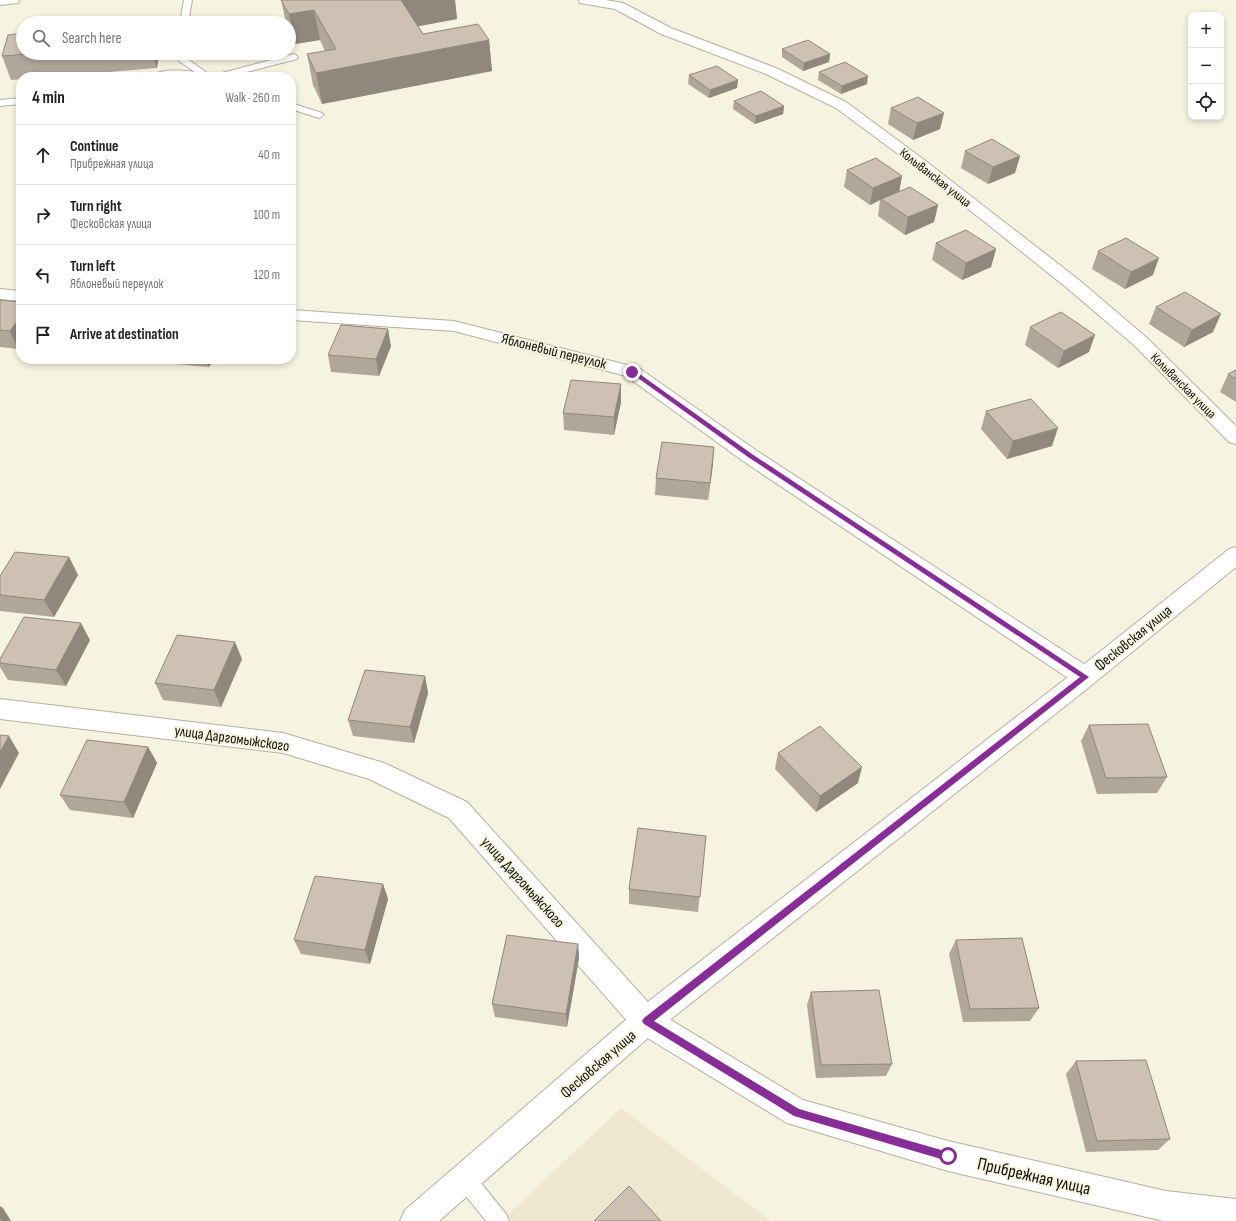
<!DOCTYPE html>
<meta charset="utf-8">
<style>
body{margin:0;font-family:"Sofia Sans Condensed",sans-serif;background:#f6f6f6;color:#202124}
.controls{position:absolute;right:12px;top:12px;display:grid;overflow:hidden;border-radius:8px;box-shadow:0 2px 6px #0003}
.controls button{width:36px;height:36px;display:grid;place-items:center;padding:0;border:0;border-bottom:1px solid #e0e0e0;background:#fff;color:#202124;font:20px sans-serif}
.stop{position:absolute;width:12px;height:12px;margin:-9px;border:3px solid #882d98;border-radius:50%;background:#fff}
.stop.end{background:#882d98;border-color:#fff;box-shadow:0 1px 4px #0008}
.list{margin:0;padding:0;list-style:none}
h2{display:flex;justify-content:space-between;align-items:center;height:52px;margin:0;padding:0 16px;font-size:17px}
h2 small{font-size:13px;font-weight:400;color:#757577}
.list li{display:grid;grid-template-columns:26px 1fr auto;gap:12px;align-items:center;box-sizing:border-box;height:60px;padding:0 16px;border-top:1px solid #e0e0e0}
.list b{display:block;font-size:15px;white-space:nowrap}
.list p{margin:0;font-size:13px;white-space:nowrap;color:#757577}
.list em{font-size:13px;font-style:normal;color:#757577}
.icon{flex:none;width:22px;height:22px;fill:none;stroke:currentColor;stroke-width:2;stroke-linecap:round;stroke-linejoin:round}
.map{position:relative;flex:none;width:1236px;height:1221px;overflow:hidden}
.search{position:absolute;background:#fff;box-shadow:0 2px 6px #0003;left:16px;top:16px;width:280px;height:44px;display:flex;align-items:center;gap:10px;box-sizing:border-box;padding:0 14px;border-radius:22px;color:#757577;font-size:15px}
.panel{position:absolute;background:#fff;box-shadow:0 2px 6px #0003;left:16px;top:72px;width:280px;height:292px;border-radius:16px}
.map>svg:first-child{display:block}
.built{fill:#eee8cf}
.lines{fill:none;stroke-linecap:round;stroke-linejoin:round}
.lane-casing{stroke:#b4b1a0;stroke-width:2}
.street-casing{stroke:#b4b1a0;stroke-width:2}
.primary-casing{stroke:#b4b1a0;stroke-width:2}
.lane{fill:#fff;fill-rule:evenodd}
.street{fill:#fff;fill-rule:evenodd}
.primary{fill:#fff;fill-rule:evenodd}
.wall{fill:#b1a69a}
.shaded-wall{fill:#90877d}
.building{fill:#cec1b3;stroke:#90877d}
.route{fill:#882d98}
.labels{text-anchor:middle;stroke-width:4;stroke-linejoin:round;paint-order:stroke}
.far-street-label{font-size:13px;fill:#110f09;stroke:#f7f3e1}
.street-label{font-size:15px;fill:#110f09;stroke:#f7f3e1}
.near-street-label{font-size:18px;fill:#110f09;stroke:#f7f3e1}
</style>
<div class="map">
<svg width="1236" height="1221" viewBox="0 0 1236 1221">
<rect width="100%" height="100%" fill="#f7f3e1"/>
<path class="built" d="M 621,1108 L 771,1221 L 501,1221 Z"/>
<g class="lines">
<g class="lane-casing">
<path id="lane" d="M 184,0 L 192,0 L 188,23 L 180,23 Z
M 178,53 L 186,53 L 186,58 L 206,72 L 207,77 L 179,76 L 151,77 C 160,68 182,70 195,72 L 179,61 Z
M 294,54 L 298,57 L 297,59 L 227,77 L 213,77 L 214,75 Z
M 21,98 L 21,104 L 0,106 L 0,100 Z
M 291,103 L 322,113 L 324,115 L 319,118 L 291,109 Z
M 465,1169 L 472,1172 L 506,1214 L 509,1221 L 486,1221 L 458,1186 L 455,1179 L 458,1172 Z"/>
</g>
<g class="street-casing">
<path id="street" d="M 0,0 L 19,0 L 18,3 L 0,5 Z
M 579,0 L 606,0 L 623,3 L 671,28 L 776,68 L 846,102 L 927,162 L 1079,280 L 1147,338 L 1236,426 L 1236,444 L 1229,442 L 1135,346 L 1067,288 L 917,168 L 836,108 L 766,74 L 661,34 L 615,9 L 580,3 Z
M 0,289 L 21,291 L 21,301 L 0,299 Z
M 291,310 L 454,321 L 639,368 L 757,451 L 1093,670 L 1096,677 L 1093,684 L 1085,686 L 1077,684 L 743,461 L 626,376 L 454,331 L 291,320 Z
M 0,699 L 283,733 L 384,763 L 467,802 L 656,1011 L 803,1100 L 948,1141 L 1166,1191 L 1236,1199 L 1236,1221 L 1164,1221 L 948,1171 L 787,1123 L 636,1031 L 449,818 L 369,779 L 283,753 L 0,719 Z"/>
</g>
<g class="primary-casing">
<path id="primary" d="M 1236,547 L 1236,567 L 1093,684 L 656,1031 L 439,1221 L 400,1221 L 405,1210 L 636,1011 L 1077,670 L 1229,549 Z"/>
</g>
<use href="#lane" class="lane"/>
<use href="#street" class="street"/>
<use href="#primary" class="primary"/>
</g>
<path class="wall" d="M 281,0 L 455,0 L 457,19 L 418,26 L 423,34 L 489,40 L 492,71 L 322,104 L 313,85 L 307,54 L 325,51 L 320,40 L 295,44 L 289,33 L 289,23 L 286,23 Z
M 782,49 L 830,54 L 829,62 L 803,71 L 782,57 Z
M 23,53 L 159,53 L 157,68 L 49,77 L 21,77 L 21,79 L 11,80 L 2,56 Z
M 819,72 L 867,84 L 841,94 L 818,80 Z
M 689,75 L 737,88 L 709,98 L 688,84 Z
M 734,101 L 784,106 L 783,114 L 755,124 L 733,109 Z
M 891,108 L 940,129 L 913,140 L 888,124 Z
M 965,151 L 1020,156 L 1015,173 L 988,184 L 961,168 Z
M 847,170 L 902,176 L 899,191 L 938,205 L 934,222 L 905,235 L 878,216 L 880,200 L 870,205 L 844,187 Z
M 936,243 L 996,249 L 991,267 L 962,280 L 932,260 Z
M 1098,251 L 1153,275 L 1125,289 L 1092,269 Z
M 0,300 L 21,302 L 21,345 L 18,349 L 0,347 Z
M 1156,307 L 1213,332 L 1184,347 L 1149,324 Z
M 1030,327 L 1089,352 L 1058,368 L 1025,345 Z
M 391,346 L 379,376 L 331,372 L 328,355 Z
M 58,359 L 92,359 L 90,362 Z
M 173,359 L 214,359 L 209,367 L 174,364 Z
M 1236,370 L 1236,402 L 1220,392 L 1228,374 Z
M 621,384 L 621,402 L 614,435 L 564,430 L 563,413 Z
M 986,411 L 1052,446 L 1007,459 L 981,429 Z
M 713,464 L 708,500 L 655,495 L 656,478 Z
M 69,557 L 78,575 L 54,617 L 0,611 L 0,595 Z
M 90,640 L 66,686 L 8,680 L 0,667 L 0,659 Z
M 242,659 L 221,707 L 163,700 L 155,683 Z
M 425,676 L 428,693 L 414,743 L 353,736 L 348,720 Z
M 1089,725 L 1167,777 L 1157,793 L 1097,794 L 1081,741 Z
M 148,747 L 157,763 L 133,818 L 70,810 L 60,795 Z
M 778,753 L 858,783 L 816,812 L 775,769 Z
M 706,836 L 698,912 L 629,904 L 629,889 Z
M 383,884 L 388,899 L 370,964 L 301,954 L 294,940 Z
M 956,940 L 1039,1008 L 1030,1021 L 963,1022 L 949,954 Z
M 578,944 L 579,958 L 567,1027 L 495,1017 L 492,1004 Z
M 811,992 L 892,1064 L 886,1076 L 816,1078 L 807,1005 Z
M 1076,1061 L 1170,1139 L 1158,1150 L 1086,1152 L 1066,1074 Z"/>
<path class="shaded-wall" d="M 400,0 L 455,0 L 457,19 L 404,29 Z
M 314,10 L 320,40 L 295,44 L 289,14 Z
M 489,40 L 492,71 L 322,104 L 316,73 Z
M 152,53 L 159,53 L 157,68 Z
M 830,54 L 829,62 L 803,71 L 804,63 Z
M 868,76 L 867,84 L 841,94 L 842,86 Z
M 738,80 L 737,88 L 709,98 L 710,90 Z
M 784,106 L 783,114 L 755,124 L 756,116 Z
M 944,113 L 940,129 L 913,140 L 917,123 Z
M 1020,156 L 1015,173 L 988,184 L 993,167 Z
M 902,176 L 899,193 L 881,199 L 880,200 L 870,205 L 873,188 Z
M 938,205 L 934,222 L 905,235 L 908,217 Z
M 996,249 L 991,267 L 962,280 L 966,263 Z
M 1159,258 L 1153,275 L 1125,289 L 1131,272 Z
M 1221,314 L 1213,332 L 1184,347 L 1192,330 Z
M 21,316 L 21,345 L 18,349 L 10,331 Z
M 388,329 L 391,346 L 379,376 L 376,359 Z
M 1095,335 L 1089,352 L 1058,368 L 1064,351 Z
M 206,359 L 214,359 L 209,367 Z
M 621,384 L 621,402 L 614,435 L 614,417 Z
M 1058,428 L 1052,446 L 1007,459 L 1013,441 Z
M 714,447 L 713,464 L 708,500 L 710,483 Z
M 69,557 L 78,575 L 54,617 L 44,600 Z
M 81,623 L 90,640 L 66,686 L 56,670 Z
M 235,642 L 242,659 L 221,707 L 214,690 Z
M 425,676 L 428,693 L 414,743 L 410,727 Z
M 9,736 L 19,753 L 0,789 L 0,752 Z
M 148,747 L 157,763 L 133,818 L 124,802 Z
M 862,767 L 858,783 L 816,812 L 820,796 Z
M 383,884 L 388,899 L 370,964 L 365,950 Z
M 578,944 L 579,958 L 567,1027 L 566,1014 Z
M 0,1206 L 3,1208 L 11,1221 L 2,1221 L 0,1217 Z"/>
<path class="building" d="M 281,0 L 401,0 L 423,34 L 478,24 L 489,40 L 316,73 L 307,54 L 336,49 L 314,10 L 289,14 Z
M 23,33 L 23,53 L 41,53 L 2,56 L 8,35 Z
M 808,40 L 830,54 L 804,63 L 782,49 Z
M 845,62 L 868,76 L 842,86 L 819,72 Z
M 717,66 L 738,80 L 710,90 L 689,75 Z
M 761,91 L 784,106 L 756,116 L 734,101 Z
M 918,97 L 944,113 L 917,123 L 891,108 Z
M 992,139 L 1020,156 L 993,167 L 965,151 Z
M 876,158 L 902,176 L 873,188 L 847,170 Z
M 910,187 L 938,205 L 908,217 L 881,199 Z
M 966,230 L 996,249 L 966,263 L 936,243 Z
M 1126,238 L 1159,258 L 1131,272 L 1098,251 Z
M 1185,292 L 1221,314 L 1192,330 L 1156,307 Z
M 0,300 L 21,302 L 21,316 L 10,331 L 0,330 Z
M 1061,312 L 1095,335 L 1064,351 L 1030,327 Z
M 341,325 L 388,329 L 376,359 L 328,355 Z
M 1236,370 L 1236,379 L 1228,374 Z
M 571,380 L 621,384 L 614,417 L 563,413 Z
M 1031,399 L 1058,428 L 1013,441 L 986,411 Z
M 662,442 L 714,447 L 710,483 L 656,478 Z
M 15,552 L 69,557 L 44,600 L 0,595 L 0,576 Z
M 24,617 L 81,623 L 56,670 L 0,663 L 0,659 Z
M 177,635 L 235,642 L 214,690 L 155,683 Z
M 365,670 L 425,676 L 410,727 L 348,720 Z
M 1148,724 L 1167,777 L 1106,778 L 1089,725 Z
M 820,726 L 862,767 L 820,796 L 778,753 Z
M 0,735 L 9,736 L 0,752 Z
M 87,740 L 148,747 L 124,802 L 60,795 Z
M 638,828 L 706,836 L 700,897 L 629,889 Z
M 315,876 L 383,884 L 365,950 L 294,940 Z
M 507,935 L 578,944 L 566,1014 L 492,1004 Z
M 1022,938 L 1039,1008 L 970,1009 L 956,940 Z
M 879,990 L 892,1064 L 821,1065 L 811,992 Z
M 1146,1060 L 1170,1139 L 1097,1141 L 1076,1061 Z
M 629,1186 L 661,1221 L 594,1221 Z
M 0,1217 L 2,1221 L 0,1221 Z"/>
<path class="route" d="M 631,370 L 634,370 L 752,454 L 1089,677 L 654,1021 L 799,1109 L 948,1152 L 951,1153 L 952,1156 L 951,1160 L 948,1161 L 794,1116 L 644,1024 L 642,1021 L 644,1018 L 1080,677 L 748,457 L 631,373 Z"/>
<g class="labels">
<g class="far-street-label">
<text transform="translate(936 177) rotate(38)" y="5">Колыванская улица</text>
<text transform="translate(1184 385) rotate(45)" y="5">Колыванская улица</text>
</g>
<g class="street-label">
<text transform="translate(554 351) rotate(14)" y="5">Яблоневый переулок</text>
<text transform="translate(1133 638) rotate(-39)" y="5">Фесковская улица</text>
<text transform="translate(232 738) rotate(8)" y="5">улица Даргомыжского</text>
<text transform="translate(523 882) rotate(48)" y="5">улица Даргомыжского</text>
<text transform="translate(598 1064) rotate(-41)" y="5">Фесковская улица</text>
</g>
<g class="near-street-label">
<text transform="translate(1034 1176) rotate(13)" y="6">Прибрежная улица</text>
</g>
</g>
</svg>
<div class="controls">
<button>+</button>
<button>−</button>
<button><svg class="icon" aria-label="locate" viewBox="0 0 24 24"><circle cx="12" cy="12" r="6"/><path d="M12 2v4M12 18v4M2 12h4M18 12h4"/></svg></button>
</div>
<div class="stop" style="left:948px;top:1156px"></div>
<div class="stop end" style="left:632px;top:372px"></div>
<div class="search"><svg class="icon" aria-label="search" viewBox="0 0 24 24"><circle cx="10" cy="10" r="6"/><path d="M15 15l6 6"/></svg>Search here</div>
<section class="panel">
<h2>4 min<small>Walk · 260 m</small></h2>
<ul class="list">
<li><svg class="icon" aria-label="ahead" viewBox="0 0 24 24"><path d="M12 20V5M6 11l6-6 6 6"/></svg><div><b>Continue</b><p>Прибрежная улица</p></div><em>40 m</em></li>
<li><svg class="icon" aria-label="right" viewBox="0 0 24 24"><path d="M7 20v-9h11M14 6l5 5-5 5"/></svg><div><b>Turn right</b><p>Фесковская улица</p></div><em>100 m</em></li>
<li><svg class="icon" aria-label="left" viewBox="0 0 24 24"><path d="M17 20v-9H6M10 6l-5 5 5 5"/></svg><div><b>Turn left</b><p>Яблоневый переулок</p></div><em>120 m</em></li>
<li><svg class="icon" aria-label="arrive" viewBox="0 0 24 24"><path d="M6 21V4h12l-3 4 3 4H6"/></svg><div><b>Arrive at destination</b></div></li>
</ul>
</section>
</div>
